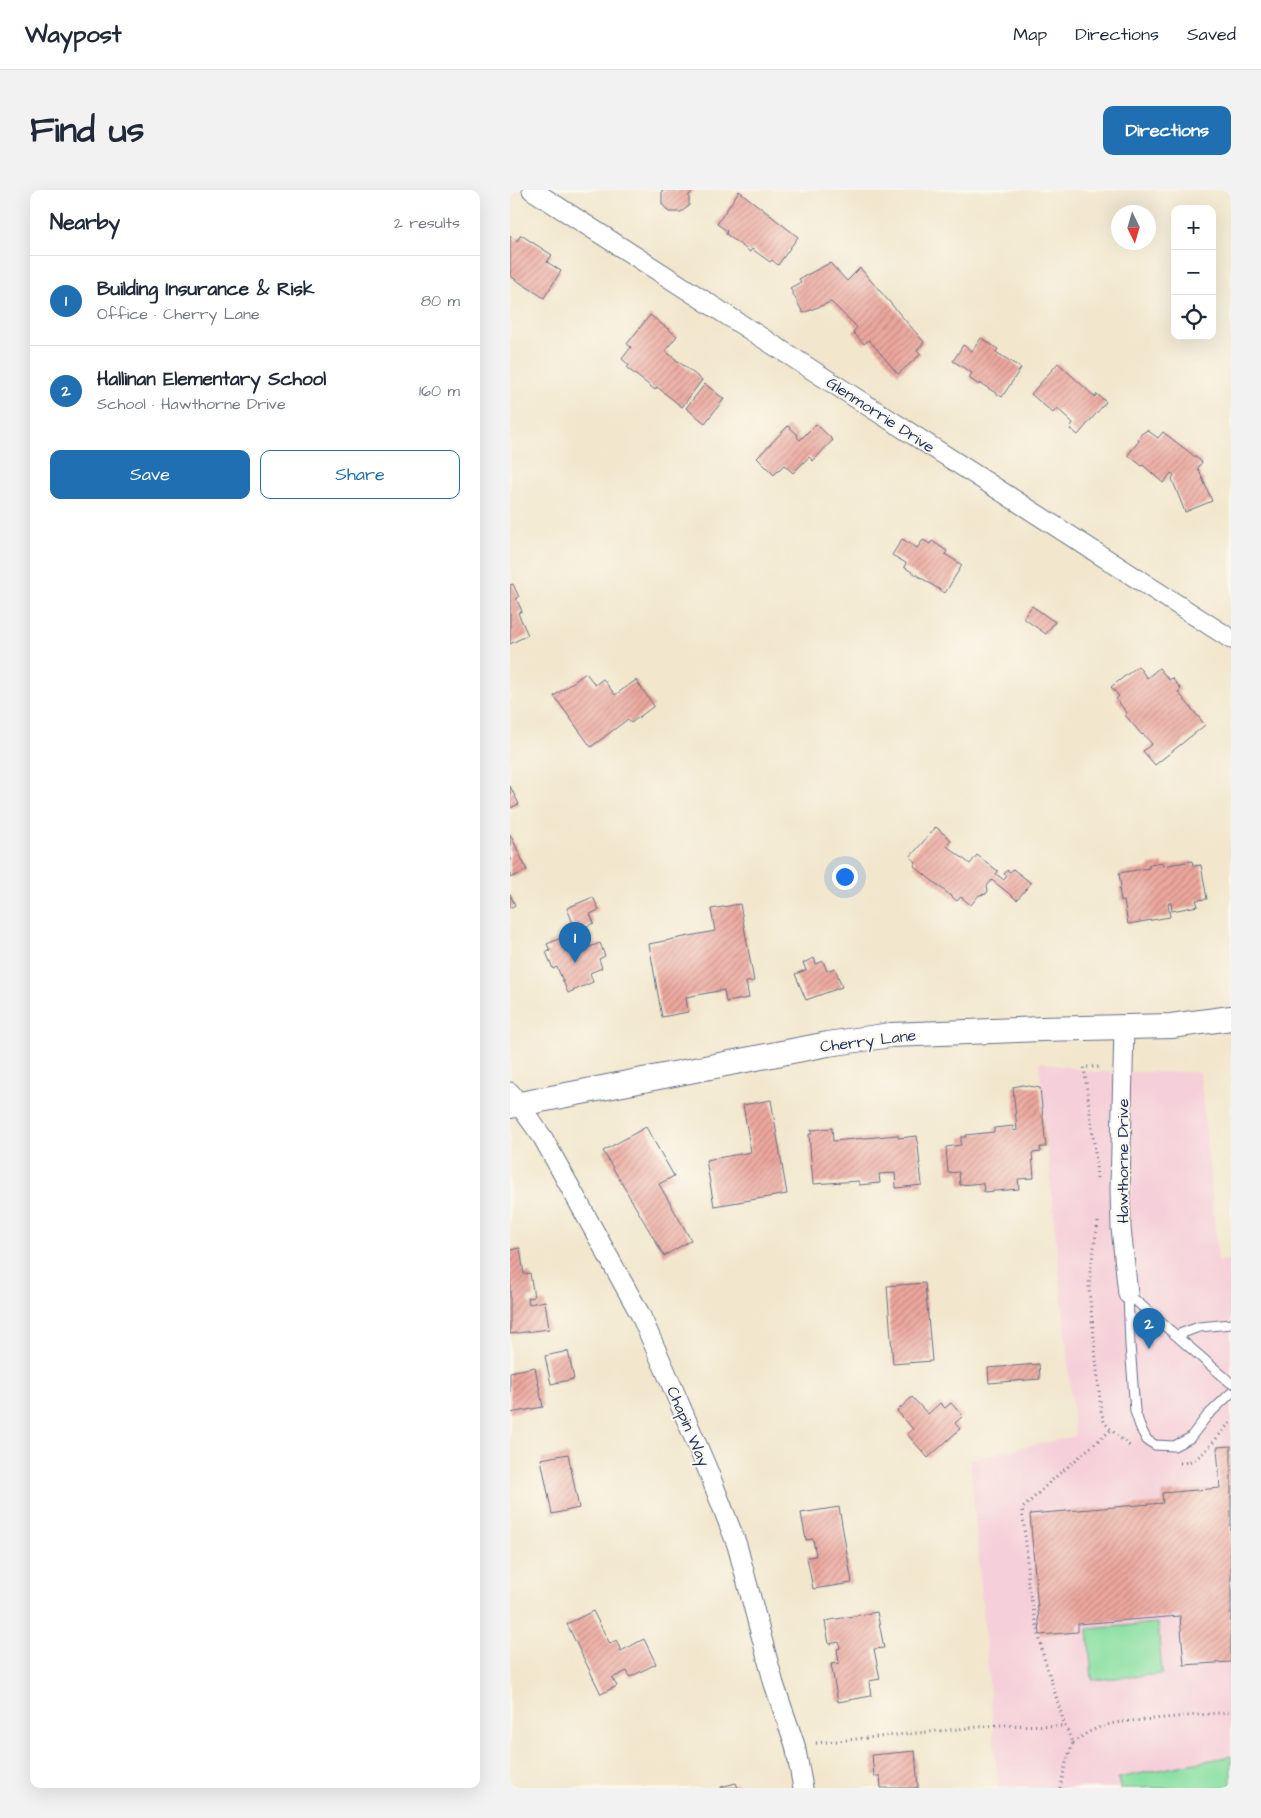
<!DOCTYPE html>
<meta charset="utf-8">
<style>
body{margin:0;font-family:"Architects Daughter",sans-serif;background:#f2f2f3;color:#1f2937}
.controls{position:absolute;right:15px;top:15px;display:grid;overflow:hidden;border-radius:10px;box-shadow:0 5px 20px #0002}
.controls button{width:45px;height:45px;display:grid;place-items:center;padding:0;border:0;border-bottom:1px solid #e0e1e3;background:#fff;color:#1f2937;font:25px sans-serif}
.compass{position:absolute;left:601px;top:15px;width:45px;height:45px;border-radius:50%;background:#fff;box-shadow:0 5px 20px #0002;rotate:175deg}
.you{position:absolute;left:334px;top:686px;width:18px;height:18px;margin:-12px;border:4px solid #fff;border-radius:50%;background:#1a73e8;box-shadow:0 0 0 8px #1a73e833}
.badge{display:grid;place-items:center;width:32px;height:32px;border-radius:50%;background:#1f6fb2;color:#fff;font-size:16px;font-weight:700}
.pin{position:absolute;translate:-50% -41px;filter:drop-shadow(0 1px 2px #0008)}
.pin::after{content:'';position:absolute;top:26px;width:18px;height:15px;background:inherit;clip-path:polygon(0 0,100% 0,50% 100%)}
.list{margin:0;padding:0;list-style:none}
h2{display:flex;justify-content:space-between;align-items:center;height:65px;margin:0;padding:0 20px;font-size:21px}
h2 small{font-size:16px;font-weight:400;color:#747a83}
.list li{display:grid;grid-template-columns:32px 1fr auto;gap:15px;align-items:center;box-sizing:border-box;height:90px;padding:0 20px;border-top:1px solid #e0e1e3}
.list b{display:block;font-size:19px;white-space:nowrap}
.list p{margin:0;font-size:16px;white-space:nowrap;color:#747a83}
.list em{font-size:16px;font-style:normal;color:#747a83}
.actions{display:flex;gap:10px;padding:15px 20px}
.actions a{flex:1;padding:11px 0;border:1px solid #1f6fb2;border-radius:10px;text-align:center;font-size:18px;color:#1f6fb2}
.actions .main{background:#1f6fb2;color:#fff}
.icon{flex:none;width:28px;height:28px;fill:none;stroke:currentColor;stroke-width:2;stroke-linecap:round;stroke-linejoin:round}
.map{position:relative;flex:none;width:721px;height:1598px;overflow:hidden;border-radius:10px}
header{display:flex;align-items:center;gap:30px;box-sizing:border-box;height:70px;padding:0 25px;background:#fff;border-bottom:1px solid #e0e1e3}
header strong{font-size:24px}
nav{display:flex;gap:28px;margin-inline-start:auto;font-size:18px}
.intro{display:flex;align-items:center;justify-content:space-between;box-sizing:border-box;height:120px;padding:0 30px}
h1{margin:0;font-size:35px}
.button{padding:12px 22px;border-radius:10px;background:#1f6fb2;color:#fff;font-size:18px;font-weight:700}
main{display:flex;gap:30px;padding:0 30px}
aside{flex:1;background:#fff;border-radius:10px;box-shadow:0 5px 20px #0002}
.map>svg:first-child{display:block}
.built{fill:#f5cfd9}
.garden{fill:#8be0a3;stroke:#538880}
.building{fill:url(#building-hatch)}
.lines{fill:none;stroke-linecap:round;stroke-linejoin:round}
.service-casing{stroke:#666f85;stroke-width:11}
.minor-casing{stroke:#666f85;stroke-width:21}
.tertiary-casing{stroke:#666f85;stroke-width:26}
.path{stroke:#666f85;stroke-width:3;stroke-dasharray:1 4;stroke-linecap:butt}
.service{stroke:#fff;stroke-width:9}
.minor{stroke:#fff;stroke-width:19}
.tertiary{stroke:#fff;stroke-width:24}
.labels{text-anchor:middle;stroke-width:4;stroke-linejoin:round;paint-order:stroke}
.street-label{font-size:16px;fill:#1b2f5e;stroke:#fbf7ec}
</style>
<header>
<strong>Waypost</strong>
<nav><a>Map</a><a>Directions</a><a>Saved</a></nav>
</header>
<div class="intro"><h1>Find us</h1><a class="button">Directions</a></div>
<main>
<aside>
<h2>Nearby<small>2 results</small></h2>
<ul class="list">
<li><span class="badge">1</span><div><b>Building Insurance &amp; Risk</b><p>Office · Cherry Lane</p></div><em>80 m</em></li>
<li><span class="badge">2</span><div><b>Hallinan Elementary School</b><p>School · Hawthorne Drive</p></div><em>160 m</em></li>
</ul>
<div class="actions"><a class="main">Save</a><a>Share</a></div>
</aside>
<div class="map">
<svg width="721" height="1598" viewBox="0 0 721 1598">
<defs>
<pattern id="building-hatch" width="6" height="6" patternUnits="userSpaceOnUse" patternTransform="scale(1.25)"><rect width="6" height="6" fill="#eca79d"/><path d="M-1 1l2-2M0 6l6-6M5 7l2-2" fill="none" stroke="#be8883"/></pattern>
</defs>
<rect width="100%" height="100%" fill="#fbf7ec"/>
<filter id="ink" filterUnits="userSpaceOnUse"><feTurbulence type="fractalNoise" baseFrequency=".02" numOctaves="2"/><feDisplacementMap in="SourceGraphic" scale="10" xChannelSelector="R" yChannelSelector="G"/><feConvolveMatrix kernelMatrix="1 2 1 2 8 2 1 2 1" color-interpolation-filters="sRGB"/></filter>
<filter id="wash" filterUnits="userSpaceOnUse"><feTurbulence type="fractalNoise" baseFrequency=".0096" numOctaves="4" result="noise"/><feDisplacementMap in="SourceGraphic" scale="20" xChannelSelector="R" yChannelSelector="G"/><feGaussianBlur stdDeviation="1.12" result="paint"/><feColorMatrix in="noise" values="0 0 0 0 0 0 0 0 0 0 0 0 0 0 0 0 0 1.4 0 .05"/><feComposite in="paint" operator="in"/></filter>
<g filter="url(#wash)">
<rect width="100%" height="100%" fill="#f2e7cd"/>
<path class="built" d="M 529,872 L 584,882 L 690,882 L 708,1071 L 721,1070 L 721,1598 L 488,1598 L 460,1269 L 565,1246 Z"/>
<path class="garden" d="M 648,1433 L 652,1484 L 582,1490 L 578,1439 Z
M 721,1566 L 721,1598 L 610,1598 L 608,1588 Z"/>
<g id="blocks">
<path class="building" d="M 152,0 L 185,0 L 179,5 L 179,16 L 171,22 L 159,22 L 152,14 Z
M 229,1 L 288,47 L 268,75 L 262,70 L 260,72 L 242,59 L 240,62 L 216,44 L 217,41 L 207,34 Z
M 11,45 L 42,65 L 37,72 L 51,81 L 34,108 L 0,86 L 0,46 L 7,51 Z
M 320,73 L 337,91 L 350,78 L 414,152 L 407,160 L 411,164 L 388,184 L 359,150 L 354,154 L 343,142 L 347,137 L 321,112 L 293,123 L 280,98 L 291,92 L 289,89 Z
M 140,125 L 167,146 L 155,161 L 192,190 L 172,217 L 147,197 L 145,200 L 117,178 L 119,175 L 112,169 L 121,157 L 117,154 Z
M 471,148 L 488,159 L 486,162 L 511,178 L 492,207 L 470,193 L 469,195 L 459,188 L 462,183 L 443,171 L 453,155 L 462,161 Z
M 548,173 L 585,207 L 587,204 L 596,212 L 568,245 L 560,238 L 563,233 L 547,218 L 543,223 L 521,204 Z
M 195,194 L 214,209 L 195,233 L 176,218 Z
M 306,234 L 323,250 L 303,271 L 299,267 L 283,283 L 274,275 L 264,285 L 247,268 L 278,236 L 288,245 L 287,247 L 290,250 Z
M 637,240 L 648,248 L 653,242 L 692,272 L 688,278 L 702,311 L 675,322 L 662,289 L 664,285 L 661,283 L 653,293 L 633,275 L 632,276 L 618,265 L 629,251 L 628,249 L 631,244 Z
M 392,349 L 407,358 L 413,350 L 420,354 L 422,351 L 437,361 L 435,364 L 452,375 L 435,403 L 394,377 L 396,373 L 382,365 Z
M 3,394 L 9,407 L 6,408 L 12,421 L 8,423 L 18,445 L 0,454 L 0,395 Z
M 522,416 L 545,432 L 536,444 L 513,428 Z
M 628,476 L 637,488 L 649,478 L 659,490 L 662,488 L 671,499 L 668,502 L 695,535 L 645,575 L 633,561 L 642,554 L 633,544 L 632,545 L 615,525 L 617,523 L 606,509 L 609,506 L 601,497 Z
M 76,483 L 85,495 L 93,489 L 105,505 L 126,490 L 144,516 L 121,533 L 118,529 L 81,557 L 44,506 Z
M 0,596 L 9,614 L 0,618 Z
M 426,637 L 441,650 L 437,656 L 460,674 L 467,665 L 488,681 L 486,684 L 494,690 L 497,686 L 494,684 L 497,680 L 500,682 L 503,679 L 521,693 L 507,710 L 482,690 L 477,696 L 478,701 L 476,704 L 469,705 L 461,715 L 451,707 L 447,711 L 404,676 L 406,672 L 400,667 Z
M 0,644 L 17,680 L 0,688 Z
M 682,671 L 683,676 L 691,675 L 697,709 L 686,710 L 688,716 L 662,721 L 661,713 L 658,713 L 660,727 L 618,734 L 614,711 L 611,711 L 609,698 L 611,697 L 609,683 L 639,678 L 639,675 L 653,673 L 653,676 Z
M 0,704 L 5,715 L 0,718 Z
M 83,707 L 89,720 L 80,724 L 84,733 L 66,741 L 57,718 Z
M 230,714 L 244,791 L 236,792 L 239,808 L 216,812 L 214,800 L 176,807 L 178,822 L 152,827 L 139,754 L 205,741 L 201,719 Z
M 63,743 L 70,758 L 76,756 L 77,758 L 90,753 L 95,766 L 89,769 L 92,778 L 80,783 L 83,792 L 58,803 L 47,777 L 43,779 L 36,762 L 40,761 L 37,754 Z
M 304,768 L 306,774 L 313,771 L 317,781 L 325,778 L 332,797 L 296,810 L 285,784 L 296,780 L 293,773 Z
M 513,895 L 530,898 L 536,957 L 530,957 L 531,962 L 522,963 L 524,988 L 508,989 L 509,999 L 474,1002 L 473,993 L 450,995 L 449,982 L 438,983 L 436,957 L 451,955 L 451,947 L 456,947 L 456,945 L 484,942 L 484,938 L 503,936 L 503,941 L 507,940 L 503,897 Z
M 261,910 L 277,1004 L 204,1016 L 196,970 L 241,962 L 233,915 Z
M 136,937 L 164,986 L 149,994 L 181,1050 L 154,1066 L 93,961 Z
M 322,938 L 323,951 L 388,945 L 388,948 L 407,946 L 412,995 L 386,998 L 385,983 L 369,984 L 370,993 L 349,995 L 349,991 L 303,994 L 299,944 L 302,944 L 301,940 Z
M 10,1058 L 14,1084 L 20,1083 L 24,1107 L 18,1108 L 19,1114 L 35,1111 L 39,1139 L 0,1144 L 0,1060 Z
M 415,1093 L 422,1171 L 383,1174 L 377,1096 Z
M 58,1161 L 64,1189 L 41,1194 L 35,1166 Z
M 529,1174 L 530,1189 L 479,1193 L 478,1178 Z
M 25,1177 L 33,1217 L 0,1223 L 0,1182 Z
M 402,1207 L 418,1224 L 430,1213 L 435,1218 L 441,1213 L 453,1226 L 445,1233 L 450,1239 L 418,1268 L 397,1244 L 403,1239 L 387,1221 Z
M 721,1256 L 721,1472 L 674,1475 L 670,1426 L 568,1434 L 568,1442 L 530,1445 L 520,1324 L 653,1313 L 652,1303 L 710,1298 L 707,1257 Z
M 58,1264 L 69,1318 L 42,1324 L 31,1269 Z
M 329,1317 L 342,1393 L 303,1399 L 297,1367 L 306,1366 L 303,1349 L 296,1350 L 291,1323 Z
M 83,1421 L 100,1454 L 106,1450 L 111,1461 L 134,1449 L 146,1474 L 120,1487 L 117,1481 L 102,1488 L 107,1496 L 91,1504 L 57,1434 Z
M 367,1422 L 374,1458 L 364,1459 L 370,1489 L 359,1491 L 361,1506 L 328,1512 L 321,1474 L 329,1473 L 327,1459 L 330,1458 L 329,1452 L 319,1454 L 315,1431 Z
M 405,1561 L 408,1598 L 371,1598 L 370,1586 L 364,1586 L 362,1565 Z
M 226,1593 L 228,1598 L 211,1598 L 211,1597 Z"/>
</g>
</g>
<g filter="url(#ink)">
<use href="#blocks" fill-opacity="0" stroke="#666f85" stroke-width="1"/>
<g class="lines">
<g class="service-casing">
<path id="service" d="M 618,1104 L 620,1155 L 625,1221 L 631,1239 L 637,1250 L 645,1255 L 664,1256 L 680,1248 L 697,1226 L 721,1203
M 618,1104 L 721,1193
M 667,1145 L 689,1137 L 721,1134"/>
</g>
<g class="minor-casing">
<path id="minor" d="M 22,0 L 721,449
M 614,838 L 610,998 L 611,1038 L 618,1104
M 0,902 L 33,948 L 130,1124 L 156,1182 L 199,1283 L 227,1355 L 264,1494 L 285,1555 L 293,1598"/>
</g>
<g class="tertiary-casing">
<path id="tertiary" d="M 0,916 L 318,854 L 381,845 L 531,839 L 661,836 L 721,828"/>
</g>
<path class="path" d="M 587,988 L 585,961 L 574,877 L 591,877
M 588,1032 L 580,1082 L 579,1099 L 591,1220 L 594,1232 L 601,1240
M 670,1273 C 693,1273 706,1246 721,1232
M 306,1553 L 489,1535 L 555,1536
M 563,1553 C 579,1540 590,1536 610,1532 L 721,1522
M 550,1598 L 556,1572 L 563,1553 L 555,1536 L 533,1464 L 518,1395 L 516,1353 L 512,1319 L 542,1290 L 601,1240 L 621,1257"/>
<use href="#service" class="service"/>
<use href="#minor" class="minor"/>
<use href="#tertiary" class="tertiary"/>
</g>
</g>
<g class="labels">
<g class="street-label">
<text transform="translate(371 224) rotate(33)" y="6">Glenmorrie Drive</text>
<text transform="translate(358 850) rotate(-7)" y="6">Cherry Lane</text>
<text transform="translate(612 971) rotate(-90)" y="6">Hawthorne Drive</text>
<text transform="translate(179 1236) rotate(67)" y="6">Chapin Way</text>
</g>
</g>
</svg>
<div class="controls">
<button>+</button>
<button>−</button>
<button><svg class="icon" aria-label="locate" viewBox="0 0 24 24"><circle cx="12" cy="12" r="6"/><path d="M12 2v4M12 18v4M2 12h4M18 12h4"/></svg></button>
</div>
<svg class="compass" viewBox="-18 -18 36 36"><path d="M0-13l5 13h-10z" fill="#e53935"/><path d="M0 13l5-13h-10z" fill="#747a83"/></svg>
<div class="you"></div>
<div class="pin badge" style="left:65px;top:773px">1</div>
<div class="pin badge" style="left:639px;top:1159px">2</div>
</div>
</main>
